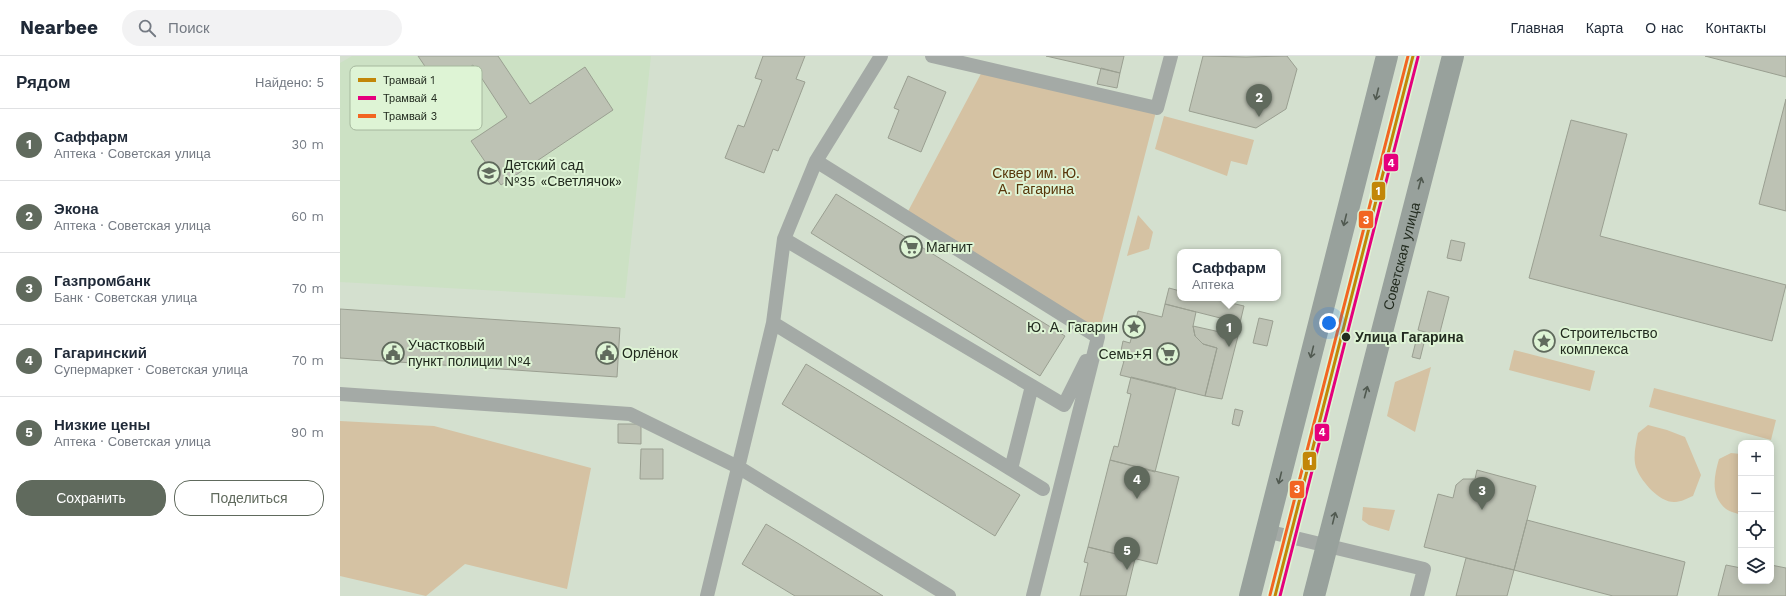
<!DOCTYPE html>
<html lang="ru">
<meta charset="utf-8">
<style>
body{margin:0;font-family:"Work Sans",sans-serif;background:#f2f2f3;color:#1f2937}
.controls{position:absolute;right:12px;bottom:12px;display:grid;overflow:hidden;border-radius:8px;box-shadow:0 2px 10px #0003}
.controls button{width:36px;height:36px;display:grid;place-items:center;padding:0;border:0;border-bottom:1px solid #e0e1e3;background:#fff;color:#1f2937;font:20px sans-serif}
.you{position:absolute;left:989px;top:267px;width:14px;height:14px;margin:-10px;border:3px solid #fff;border-radius:50%;background:#1a73e8;box-shadow:0 0 0 6px #1a73e833}
.badge{display:grid;place-items:center;width:26px;height:26px;border-radius:50%;background:#606a5d;color:#fff;font-size:13px;font-weight:700}
.pin{position:absolute;translate:-50% -33px;filter:drop-shadow(0 1px 2px #0008)}
.pin::after{content:'';position:absolute;top:21px;width:14px;height:12px;background:inherit;clip-path:polygon(0 0,100% 0,50% 100%)}
.popup{position:absolute;left:837px;top:193px;width:104px;height:52px;box-sizing:border-box;display:grid;place-content:center;border-radius:8px;background:#fff;filter:drop-shadow(0 1px 3px #0005);font-size:13px;white-space:nowrap;color:#747a83}
.popup b{font-size:15px;color:#1f2937}
.popup::after{content:'';position:absolute;left:50%;top:100%;margin-left:-8px;border:8px solid transparent;border-top-color:#fff}
.list{margin:0;padding:0;list-style:none}
h2{display:flex;justify-content:space-between;align-items:center;height:52px;margin:0;padding:0 16px;font-size:17px}
h2 small{font-size:13px;font-weight:400;color:#747a83}
.list li{display:grid;grid-template-columns:26px 1fr auto;gap:12px;align-items:center;box-sizing:border-box;height:72px;padding:0 16px;border-top:1px solid #e0e1e3}
.list b{display:block;font-size:15px;white-space:nowrap}
.list p{margin:0;font-size:13px;white-space:nowrap;color:#747a83}
.list em{font-size:13px;font-style:normal;color:#747a83}
.actions{display:flex;gap:8px;padding:12px 16px}
.actions a{flex:1;padding:9px 0;border:1px solid #606a5d;border-radius:16px;text-align:center;font-size:14px;color:#606a5d}
.actions .main{background:#606a5d;color:#fff}
.icon{flex:none;width:22px;height:22px;fill:none;stroke:currentColor;stroke-width:2;stroke-linecap:round;stroke-linejoin:round}
.map{position:relative;flex:none;width:1446px;height:540px;overflow:hidden}
header{display:flex;align-items:center;gap:24px;box-sizing:border-box;height:56px;padding:0 20px;background:#fff;border-bottom:1px solid #e0e1e3}
header strong{font-size:19px}
nav{display:flex;gap:22px;margin-inline-start:auto;font-size:14px}
.search{width:280px;height:36px;background:#f2f2f3;display:flex;align-items:center;gap:10px;box-sizing:border-box;padding:0 14px;border-radius:22px;color:#747a83;font-size:15px}
main{display:flex}
aside{flex:1;background:#fff}
.map>svg:first-child{display:block}
.built{fill:#cce1c4}
.green{fill:#d5c2a3}
.building{fill:#bdc2b4;stroke:#9a9f91}
.lines{fill:none;stroke-linecap:round;stroke-linejoin:round}
.lane{stroke:#a4aaa6;stroke-width:14}
.secondary{stroke:#98a19c;stroke-width:22}
.tram-1-casing{stroke:#def4d5;stroke-width:6}
.tram-2-casing{stroke:#def4d5;stroke-width:6}
.tram-3-casing{stroke:#def4d5;stroke-width:6}
.tram-1{stroke:#c28708;stroke-width:3}
.tram-2{stroke:#e5007d;stroke-width:3}
.tram-3{stroke:#f26522;stroke-width:3}
.oneway{stroke:#515a51}
.stop-dot{fill:#222b1f;stroke:#def4d5;stroke-width:1.5}
.labels{text-anchor:middle;stroke-width:4;stroke-linejoin:round;paint-order:stroke}
.poi-label{font-size:14px;fill:#222b1f;stroke:#def4d5;text-anchor:start}
.park-label{font-size:14px;fill:#58360a;stroke:#def4d5}
.street-label{font-size:14px;fill:#222b1f;stroke:#def4d5}
.stop-label{font-size:14px;font-weight:bold;fill:#222b1f;stroke:#def4d5;text-anchor:start}
.key{fill:#def4d5;stroke:#a6b89e;stroke-width:1}
.key-label{font-size:11px;fill:#222b1f}
.line-badge{stroke:#def4d5;stroke-width:1.5}
.badge-label{font-size:11px;text-anchor:middle;font-weight:bold;fill:#fff}
</style>
<header>
<strong>Nearbee</strong>
<div class="search"><svg class="icon" aria-label="search" viewBox="0 0 24 24"><circle cx="10" cy="10" r="6"/><path d="M15 15l6 6"/></svg>Поиск</div>
<nav><a>Главная</a><a>Карта</a><a>О нас</a><a>Контакты</a></nav>
</header>
<main>
<aside>
<h2>Рядом<small>Найдено: 5</small></h2>
<ul class="list">
<li><span class="badge">1</span><div><b>Саффарм</b><p>Аптека · Советская улица</p></div><em>30 m</em></li>
<li><span class="badge">2</span><div><b>Экона</b><p>Аптека · Советская улица</p></div><em>60 m</em></li>
<li><span class="badge">3</span><div><b>Газпромбанк</b><p>Банк · Советская улица</p></div><em>70 m</em></li>
<li><span class="badge">4</span><div><b>Гагаринский</b><p>Супермаркет · Советская улица</p></div><em>70 m</em></li>
<li><span class="badge">5</span><div><b>Низкие цены</b><p>Аптека · Советская улица</p></div><em>90 m</em></li>
</ul>
<div class="actions"><a class="main">Сохранить</a><a>Поделиться</a></div>
</aside>
<div class="map">
<svg width="1446" height="540" viewBox="0 0 1446 540">
<rect width="100%" height="100%" fill="#d4e0cf"/>
<path class="built" d="M 12,0 L 311,0 L 285,242 L 0,226 L 0,7 Z"/>
<path class="green" d="M 644,12 L 817,52 L 758,281 L 565,161 Z
M 824,60 L 914,84 L 907,109 L 891,105 L 887,120 L 815,93 Z
M 798,159 L 813,176 L 809,193 L 787,200 Z
M 1174,294 L 1255,315 L 1250,335 L 1169,314 Z
M 1091,311 L 1075,376 L 1047,360 L 1055,326 Z
M 1314,332 L 1436,364 L 1431,384 L 1309,351 Z
M 0,365 L 94,370 L 251,412 L 227,533 L 125,508 L 86,540 L 0,520 Z
M 1308,369 L 1327,374 L 1345,381 L 1361,419 L 1353,440 C 1348,442 1341,446 1335,446 C 1320,447 1302,426 1297,414 C 1292,403 1296,388 1298,377 Z
M 1391,397 L 1401,398 L 1401,459 C 1397,457 1390,456 1386,453 C 1370,440 1374,420 1379,403 Z
M 1023,451 L 1055,454 L 1049,475 L 1029,469 L 1022,464 Z"/>
<path class="building" d="M 78,0 L 158,0 L 190,48 L 245,11 L 273,54 L 161,129 L 131,85 L 167,61 L 133,9 L 99,31 Z
M 423,0 L 465,0 L 456,23 L 465,26 L 438,95 L 433,93 L 424,117 L 385,102 L 398,69 L 404,71 L 422,24 L 415,22 Z
M 706,0 L 784,0 L 780,17 Z
M 863,0 L 906,1 L 947,0 L 957,13 L 946,53 L 916,72 L 849,55 Z
M 1365,0 L 1446,0 L 1446,21 Z
M 761,12 L 780,17 L 777,32 L 757,28 Z
M 568,20 L 606,36 L 581,96 L 548,82 L 559,54 L 554,52 Z
M 1446,43 L 1446,155 L 1419,148 Z
M 1231,64 L 1287,78 L 1260,180 L 1446,229 L 1432,285 L 1189,222 Z
M 496,138 L 725,280 L 700,320 L 471,177 Z
M 1111,184 L 1125,187 L 1121,205 L 1107,202 Z
M 829,232 L 840,235 L 840,242 L 870,242 L 904,250 L 900,267 L 825,248 Z
M 1088,235 L 1109,241 L 1099,280 L 1078,274 Z
M 825,248 L 856,256 L 853,270 L 855,280 L 863,288 L 877,292 L 865,340 L 780,319 L 784,305 L 779,304 L 783,285 L 790,287 L 798,255 L 822,261 Z
M 0,253 L 280,272 L 277,321 L 0,302 Z
M 919,262 L 933,265 L 927,290 L 913,287 Z
M 853,270 L 898,280 L 882,343 L 865,340 L 877,292 L 863,288 L 855,280 Z
M 1076,285 L 1084,287 L 1080,303 L 1072,301 Z
M 466,308 L 680,439 L 655,480 L 442,348 Z
M 791,321 L 836,332 L 815,416 L 770,404 L 774,390 L 778,391 L 791,338 L 787,337 Z
M 895,353 L 903,355 L 899,370 L 892,368 Z
M 278,368 L 301,368 L 301,388 L 278,387 Z
M 301,393 L 323,393 L 323,423 L 300,423 Z
M 770,404 L 839,421 L 817,508 L 748,491 Z
M 1137,414 L 1196,430 L 1174,514 L 1084,491 L 1098,438 L 1113,442 L 1116,429 L 1123,423 L 1135,423 Z
M 1187,464 L 1345,506 L 1337,540 L 1273,540 L 1174,514 Z
M 426,468 L 459,488 L 543,540 L 455,540 L 402,508 Z
M 748,491 L 795,503 L 786,540 L 740,540 L 748,507 L 744,506 Z
M 1126,502 L 1174,514 L 1167,540 L 1116,540 Z
M 1386,509 L 1401,512 L 1401,525 L 1431,525 L 1431,509 L 1446,512 L 1446,540 L 1378,540 Z"/>
<g class="lines">
<path class="lane" d="M 592,0 L 817,52 L 831,0
M 476,105 L 758,281
M 444,183 L 692,330 L 671,413
M 433,267 L 703,433
M 692,330 L 724,349 L 746,305
M 0,338 L 290,358 L 398,411 L 609,540
M 926,475 L 1084,513 L 1077,540
M 367,540 L 433,267 L 444,183 L 476,105 L 541,0
M 693,540 L 758,281"/>
<g class="secondary">
<path d="M 910,540 L 1047,0"/>
<path id="s1" d="M 974,540 L 1113,0"/>
</g>
<g class="tram-1-casing">
<path id="tram-1" d="M 935,540 L 1073,0"/>
</g>
<g class="tram-2-casing">
<path id="tram-2" d="M 940,540 L 1078,1"/>
</g>
<g class="tram-3-casing">
<path id="tram-3" d="M 930,539 L 1068,0"/>
</g>
<use href="#tram-1" class="tram-1"/>
<use href="#tram-2" class="tram-2"/>
<use href="#tram-3" class="tram-3"/>
</g>
<defs><path id="oneway-shaft" d="M-6 0H5M1.5-3L5.5 0L1.5 3" fill="none" stroke-width="1.6" stroke-linecap="round" stroke-linejoin="round"/></defs>
<g class="oneway">
<use href="#oneway-shaft" transform="translate(1037 38) rotate(104)"/>
<use href="#oneway-shaft" transform="translate(1080 127) rotate(-75)"/>
<use href="#oneway-shaft" transform="translate(1005 164) rotate(104)"/>
<use href="#oneway-shaft" transform="translate(972 296) rotate(104)"/>
<use href="#oneway-shaft" transform="translate(1026 336) rotate(-75)"/>
<use href="#oneway-shaft" transform="translate(940 422) rotate(104)"/>
<use href="#oneway-shaft" transform="translate(994 462) rotate(-76)"/>
</g>
<defs>
<g id="school-ring" transform="scale(1.15)"><circle r="9.5" fill="#def4d5" stroke="#606a5d" stroke-width="1.5"/><path d="M0-5L7-2L0 1L-7-2ZM-4 1L0 2.5L4 1V4Q0 6-4 4Z" fill="#606a5d"/></g>
<g id="supermarket-ring" transform="scale(1.15)"><circle r="9.5" fill="#def4d5" stroke="#606a5d" stroke-width="1.5"/><path d="M-6-5.5h2.5l.6 2H6L4.5 2H-2.5L-4.4-4H-6ZM-1.5 3.2a1.3 1.3 0 1 0 .1 0ZM3 3.2a1.3 1.3 0 1 0 .1 0Z" fill="#606a5d"/></g>
<g id="sight-ring" transform="scale(1.15)"><circle r="9.5" fill="#def4d5" stroke="#606a5d" stroke-width="1.5"/><path d="M0-6L1.8-2.2L6-1.7L2.9 1.2L3.7 5.4L0 3.3L-3.7 5.4L-2.9 1.2L-6-1.7L-1.8-2.2Z" fill="#606a5d"/></g>
<g id="civic-ring" transform="scale(1.15)"><circle r="9.5" fill="#def4d5" stroke="#606a5d" stroke-width="1.5"/><path d="M-.6-6.5H3V-4.5H.6V-3L4-1V1h2V6H-6V1h2V-1L-.6-3ZM-1.2 2.5V6h2.4V2.5Z" fill="#606a5d"/></g>
</defs>
<g fill-rule="evenodd">
<use href="#school-ring" x="149" y="117"/>
<use href="#supermarket-ring" x="571" y="191"/>
<use href="#sight-ring" x="794" y="271"/>
<use href="#sight-ring" x="1204" y="285"/>
<use href="#civic-ring" x="53" y="297"/>
<use href="#civic-ring" x="267" y="297"/>
<use href="#supermarket-ring" x="828" y="298"/>
</g>
<circle class="stop-dot" cx="1006" cy="281" r="5"/>
<g class="labels">
<g class="poi-label">
<text x="164" y="114">Детский сад<tspan x="164" dy="16">№35 «Светлячок»</tspan></text>
<text x="586" y="196">Магнит</text>
<text x="778" y="276" text-anchor="end">Ю. А. Гагарин</text>
<text x="1220" y="282">Строительство<tspan x="1220" dy="16">комплекса</tspan></text>
<text x="68" y="294">Участковый<tspan x="68" dy="16">пункт полиции №4</tspan></text>
<text x="282" y="302">Орлёнок</text>
<text x="812" y="303" text-anchor="end">Семь+Я</text>
</g>
<g class="park-label">
<text x="696" y="122">Сквер им. Ю.<tspan x="696" dy="16">А. Гагарина</tspan></text>
</g>
<g class="street-label">
<text dy="5" stroke="none"><textPath href="#s1" startOffset="351">Советская улица</textPath></text>
</g>
<g class="stop-label">
<text x="1015" y="286">Улица Гагарина</text>
</g>
</g>
<rect x="10" y="10" width="132" height="64" rx="6" class="key"/>
<rect x="18" y="22" width="18" height="4" fill="#c28708"/>
<rect x="18" y="40" width="18" height="4" fill="#e5007d"/>
<rect x="18" y="58" width="18" height="4" fill="#f26522"/>
<g class="key-label">
<text x="43" y="28">Трамвай 1</text>
<text x="43" y="46">Трамвай 4</text>
<text x="43" y="64">Трамвай 3</text>
</g>
<g class="line-badge">
<rect x="1043" y="97" width="16" height="19" rx="4" fill="#e5007d"/>
<rect x="1031" y="125" width="15" height="20" rx="4" fill="#c28708"/>
<rect x="1018" y="154" width="16" height="19" rx="4" fill="#f26522"/>
<rect x="974" y="367" width="16" height="19" rx="4" fill="#e5007d"/>
<rect x="962" y="395" width="15" height="20" rx="4" fill="#c28708"/>
<rect x="949" y="424" width="16" height="19" rx="4" fill="#f26522"/>
</g>
<g class="badge-label">
<text x="1051" y="111">4</text>
<text x="1038" y="139">1</text>
<text x="1026" y="168">3</text>
<text x="982" y="380">4</text>
<text x="970" y="409">1</text>
<text x="957" y="437">3</text>
</g>
</svg>
<div class="controls">
<button>+</button>
<button>−</button>
<button><svg class="icon" aria-label="locate" viewBox="0 0 24 24"><circle cx="12" cy="12" r="6"/><path d="M12 2v4M12 18v4M2 12h4M18 12h4"/></svg></button>
<button><svg class="icon" aria-label="layers" viewBox="0 0 24 24"><path d="M12 4l9 5-9 5-9-5zM3 14l9 5 9-5"/></svg></button>
</div>
<div class="you"></div>
<div class="pin badge" style="left:889px;top:291px">1</div>
<div class="popup"><b>Саффарм</b>Аптека</div>
<div class="pin badge" style="left:919px;top:61px">2</div>
<div class="pin badge" style="left:1142px;top:454px">3</div>
<div class="pin badge" style="left:797px;top:443px">4</div>
<div class="pin badge" style="left:787px;top:514px">5</div>
</div>
</main>
